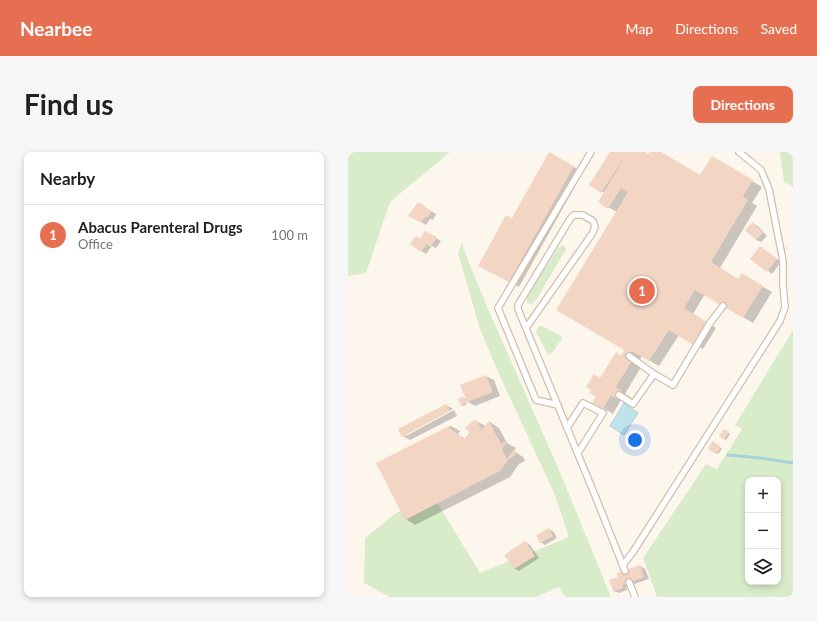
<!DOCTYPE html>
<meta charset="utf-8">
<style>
body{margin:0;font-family:Lato,sans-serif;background:#f6f6f6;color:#202124}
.controls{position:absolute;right:12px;bottom:12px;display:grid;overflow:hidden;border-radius:8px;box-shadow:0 2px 6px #0003}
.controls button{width:36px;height:36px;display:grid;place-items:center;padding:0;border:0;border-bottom:1px solid #e0e0e0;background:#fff;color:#202124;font:20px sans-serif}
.you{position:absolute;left:287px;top:288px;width:14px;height:14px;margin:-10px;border:3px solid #fff;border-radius:50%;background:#1a73e8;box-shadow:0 0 0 6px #1a73e833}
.badge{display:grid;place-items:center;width:26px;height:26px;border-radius:50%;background:#e76f51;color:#fff;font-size:13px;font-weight:700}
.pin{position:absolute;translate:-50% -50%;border:2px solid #fff;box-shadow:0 1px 4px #0006}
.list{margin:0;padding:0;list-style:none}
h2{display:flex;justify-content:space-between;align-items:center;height:52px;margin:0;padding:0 16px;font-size:17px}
h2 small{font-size:13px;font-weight:400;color:#757577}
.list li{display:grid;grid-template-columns:26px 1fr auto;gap:12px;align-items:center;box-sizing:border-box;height:60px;padding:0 16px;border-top:1px solid #e0e0e0}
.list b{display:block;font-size:15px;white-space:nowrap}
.list p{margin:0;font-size:13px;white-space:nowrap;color:#757577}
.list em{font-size:13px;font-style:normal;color:#757577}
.icon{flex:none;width:22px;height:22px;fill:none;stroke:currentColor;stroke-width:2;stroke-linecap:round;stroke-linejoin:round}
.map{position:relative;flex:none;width:445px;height:445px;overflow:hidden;border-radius:8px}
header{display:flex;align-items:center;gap:24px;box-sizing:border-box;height:56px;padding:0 20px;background:#e76f51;color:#fff}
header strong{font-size:19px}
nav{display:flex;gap:22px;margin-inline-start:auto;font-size:14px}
.intro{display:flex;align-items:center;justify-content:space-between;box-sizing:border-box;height:96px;padding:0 24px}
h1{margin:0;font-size:28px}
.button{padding:10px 18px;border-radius:8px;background:#e76f51;color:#fff;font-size:14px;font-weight:700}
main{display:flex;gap:24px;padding:0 24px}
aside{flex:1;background:#fff;border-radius:8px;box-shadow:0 2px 6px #0003}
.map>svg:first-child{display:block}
.green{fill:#d8ecc9;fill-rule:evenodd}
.water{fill:#bfe3e8;stroke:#a5d3da}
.shadow{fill:#0003}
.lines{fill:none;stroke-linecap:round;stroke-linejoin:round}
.stream{stroke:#a5d3da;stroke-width:3}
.building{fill:#f3d5c3}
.lane-casing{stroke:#d1beb0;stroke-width:8}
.lane{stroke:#fff;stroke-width:5.5}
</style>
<header>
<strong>Nearbee</strong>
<nav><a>Map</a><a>Directions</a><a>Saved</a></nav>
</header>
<div class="intro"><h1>Find us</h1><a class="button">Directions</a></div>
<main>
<aside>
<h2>Nearby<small></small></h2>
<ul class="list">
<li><span class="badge">1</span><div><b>Abacus Parenteral Drugs</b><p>Office</p></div><em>100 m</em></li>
</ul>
</aside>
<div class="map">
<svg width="445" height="445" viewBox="0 0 445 445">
<rect width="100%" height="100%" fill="#fdf6ec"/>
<path class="green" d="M 0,0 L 102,0 L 42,50 L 18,121 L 0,124 Z
M 432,0 L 445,0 L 445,35 L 436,30 Z
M 114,91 L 117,101 L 140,157 L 211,318 L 263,445 L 217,445 L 211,435 L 188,445 L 42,445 L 16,431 L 17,386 L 48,361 L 84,342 L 132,421 L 221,385 L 207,343 L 150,220 L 132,177 L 110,101 Z
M 214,93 L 218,96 L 217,99 L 188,148 L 185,151 L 182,152 L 179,150 L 179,143 L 211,95 Z
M 190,174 L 194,174 L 213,184 L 214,187 L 203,202 L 200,203 L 188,180 Z
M 445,178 L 445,445 L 309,445 L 295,406 L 358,312 L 369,317 L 394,277 L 387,273 ZM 400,328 L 430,328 L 430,430 L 400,430 Z"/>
<path class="water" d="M 276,251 L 290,261 L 276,283 L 262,274 Z"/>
<path class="shadow" d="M 264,0 L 295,0 L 301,3 L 303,0 L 312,0 L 353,25 L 365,6 L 414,35 L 404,51 L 409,54 L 372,116 L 391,128 L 394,123 L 424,140 L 405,171 L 357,142 L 345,162 L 368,176 L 355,197 L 331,183 L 311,214 L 294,204 L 289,213 L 293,215 L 277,242 L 283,245 L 279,252 L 273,248 L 265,262 L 245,250 L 249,244 L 252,227 L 274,205 L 278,198 L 269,60 L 251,50 L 256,41 L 243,33 Z
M 201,2 L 235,20 L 171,135 L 131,113 L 165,67 Z
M 70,51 L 88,62 L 85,68 L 82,67 L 78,73 L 62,63 Z
M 405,71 L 410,74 L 419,84 L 413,90 L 408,88 Z
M 78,80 L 93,89 L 88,96 L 84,94 L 78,102 L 63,92 L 69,85 L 73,88 Z
M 417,98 L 433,110 L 424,122 L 420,119 Z
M 138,224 L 146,228 L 152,244 L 127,254 L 117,248 L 119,252 L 115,254 L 113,253 L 115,246 L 119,248 L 113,233 Z
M 98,253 L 105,257 L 58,282 L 58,284 L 106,258 L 109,264 L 62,288 L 55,284 L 51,277 Z
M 128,269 L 138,274 L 142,270 L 151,276 L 159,291 L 168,296 L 166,299 L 175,305 L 177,309 L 171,312 L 162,325 L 67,373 L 58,367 L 29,311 L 103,274 L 112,279 L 110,282 L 117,287 L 123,280 Z
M 376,278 L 382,282 L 378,288 L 372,284 Z
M 365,291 L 374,297 L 370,302 L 361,296 Z
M 201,377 L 206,380 L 209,386 L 197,393 L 192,390 Z
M 177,390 L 182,393 L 191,406 L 171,419 L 167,417 L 158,403 Z
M 292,414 L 297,417 L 301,427 L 278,435 L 279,438 L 271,441 L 266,439 L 263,429 L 272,425 Z"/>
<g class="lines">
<path class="stream" d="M 380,303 L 412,306 L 445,311
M 442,445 L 445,442"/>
</g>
<path class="building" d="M 201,0 L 226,14 L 161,130 L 130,114 L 158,63 L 164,66 Z
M 262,0 L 280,0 L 253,41 L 241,33 Z
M 280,0 L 297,0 L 300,2 L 302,0 L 313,0 L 352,23 L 364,4 L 405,28 L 395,44 L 400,48 L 363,110 L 390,127 L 394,121 L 415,134 L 395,166 L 347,138 L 336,156 L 359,170 L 345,193 L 321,178 L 301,209 L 284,199 L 280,207 L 284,209 L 268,235 L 274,239 L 269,247 L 263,243 L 255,257 L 244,251 L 248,245 L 241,241 L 243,238 L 238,235 L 246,222 L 252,226 L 268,200 L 273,204 L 276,198 L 208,158 L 280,40 L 273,36 L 260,57 L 250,50 Z
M 70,50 L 84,59 L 79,66 L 77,65 L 73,71 L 60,64 Z
M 405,70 L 415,81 L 408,88 L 397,78 Z
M 77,79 L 89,85 L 83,95 L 79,92 L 73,100 L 62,92 L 68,84 L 72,87 Z
M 412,94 L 429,107 L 419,120 L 402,107 Z
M 138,223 L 145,240 L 119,250 L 112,233 Z
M 115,244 L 118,251 L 113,254 L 110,247 Z
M 98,252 L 102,259 L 54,285 L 50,277 Z
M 128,267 L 134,278 L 141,269 L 153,292 L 159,289 L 154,297 L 159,307 L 166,298 L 168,303 L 161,307 L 152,319 L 57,368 L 28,311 L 103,273 L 101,276 L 116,287 L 122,280 L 117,276 L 121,272 Z
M 376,277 L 381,280 L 376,288 L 371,284 Z
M 365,289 L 373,295 L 368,302 L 360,297 Z
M 201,376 L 205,384 L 192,391 L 188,383 Z
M 177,389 L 187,404 L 166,417 L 156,403 Z
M 292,413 L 296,425 L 274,433 L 275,436 L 265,439 L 261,428 L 270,425 L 269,421 Z"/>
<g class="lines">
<g class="lane-casing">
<path id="lane" d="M 178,176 L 244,82 L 247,75 L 245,69 L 235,63 L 226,63 L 222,67 L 170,153 L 170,157 L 248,346 L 277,419
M 281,204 L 306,222 L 325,233 L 362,171 L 375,154
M 271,243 L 285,252 L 306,222
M 210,253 L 188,248 L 150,156 L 243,0
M 219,276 L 235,251 L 255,261 L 230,301
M 275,413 L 285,400 L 432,169 L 437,155 L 435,133 L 435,109 L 421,37 L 413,18 L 391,0
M 281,430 L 287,445"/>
</g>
<use href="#lane" class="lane"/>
</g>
</svg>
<div class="controls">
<button>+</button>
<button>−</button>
<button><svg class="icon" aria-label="layers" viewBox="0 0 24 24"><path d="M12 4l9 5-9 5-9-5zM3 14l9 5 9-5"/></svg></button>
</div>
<div class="you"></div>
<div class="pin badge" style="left:294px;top:139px">1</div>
</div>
</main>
